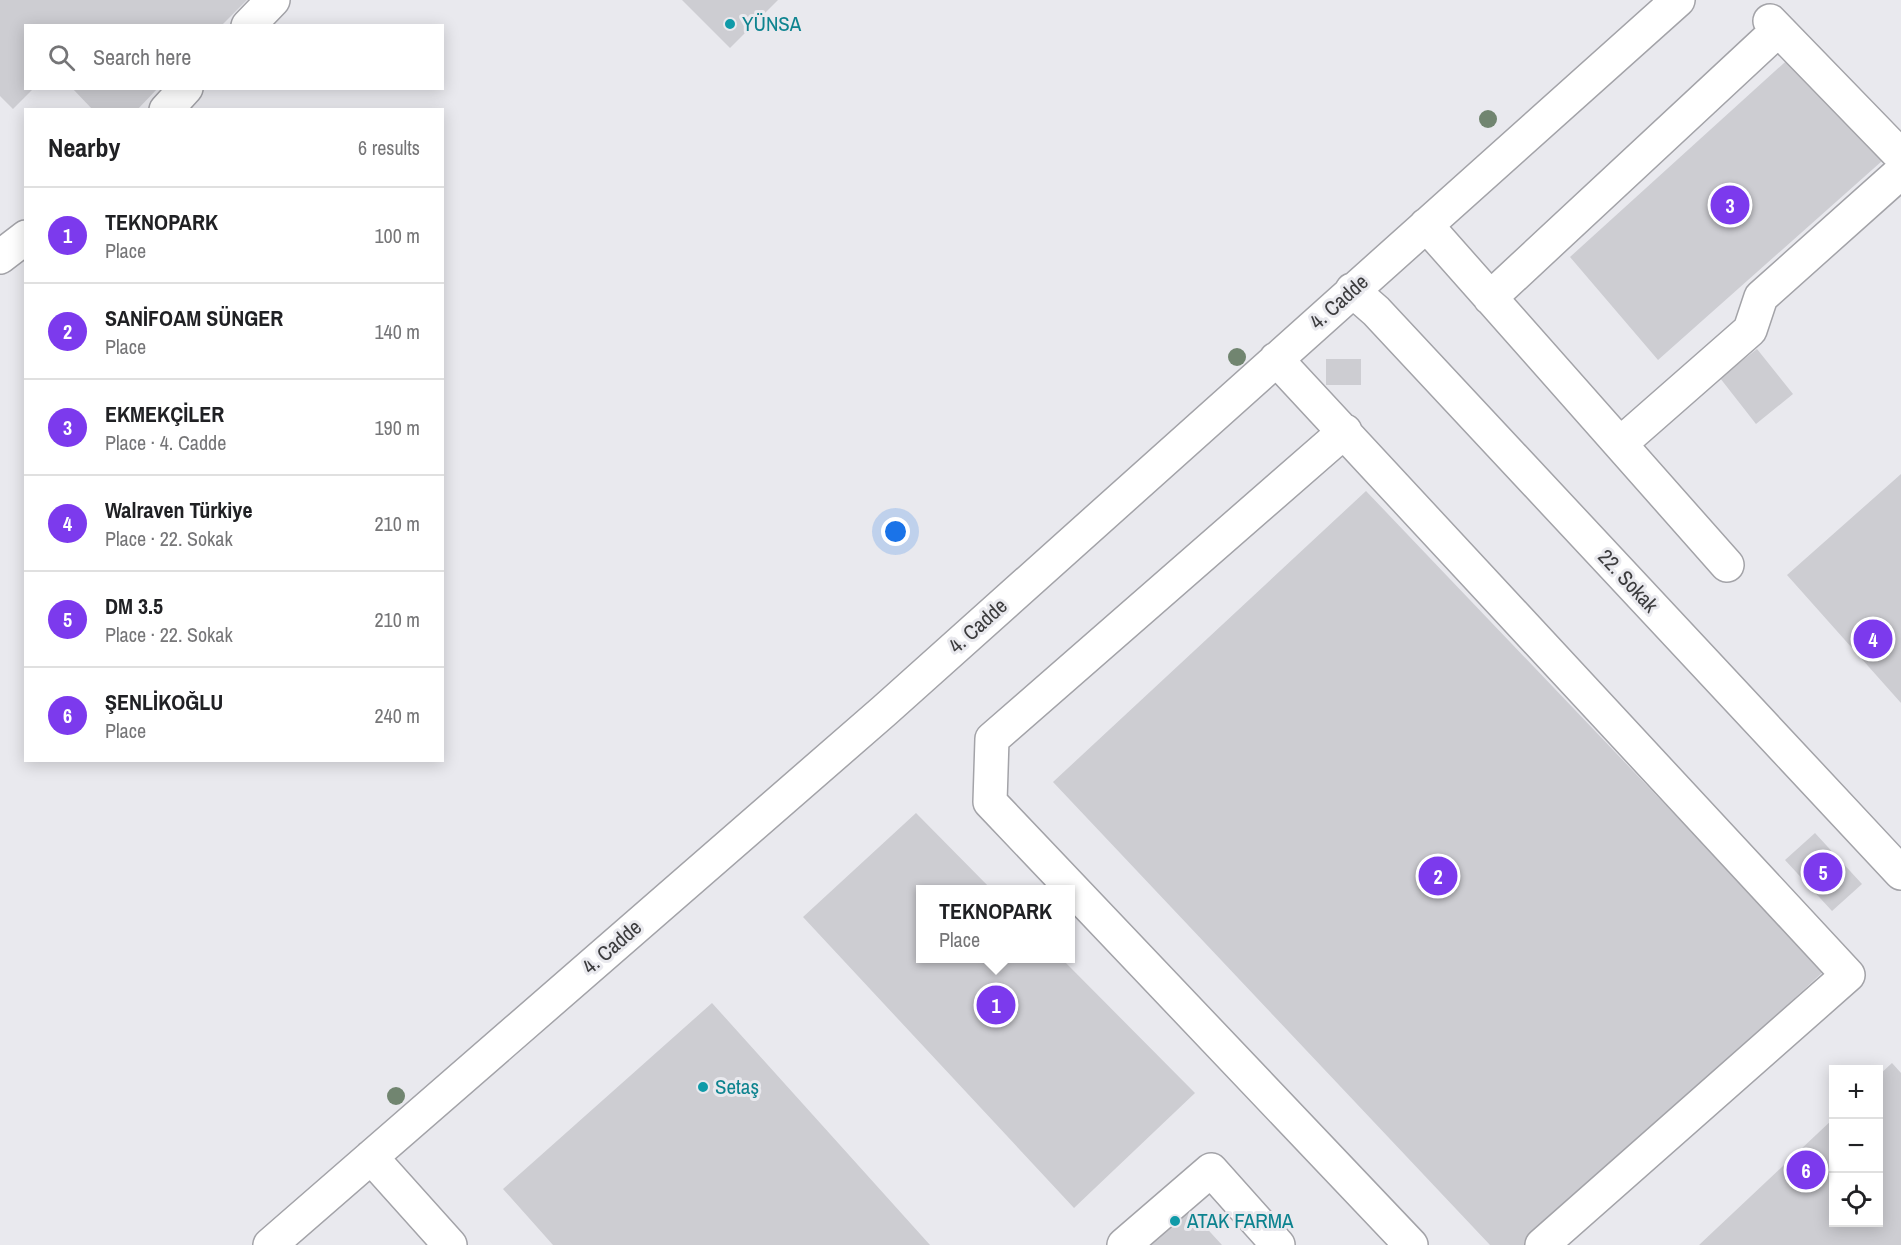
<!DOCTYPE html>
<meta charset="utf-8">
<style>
body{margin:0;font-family:"Archivo Narrow",sans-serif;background:#f2f2f2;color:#202124}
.controls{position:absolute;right:18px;bottom:18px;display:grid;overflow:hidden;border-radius:0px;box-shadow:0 3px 15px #0003}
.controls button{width:54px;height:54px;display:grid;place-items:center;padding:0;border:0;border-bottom:2px solid #e0e0e0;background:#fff;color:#202124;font:30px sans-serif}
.you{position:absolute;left:896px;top:532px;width:21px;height:21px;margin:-15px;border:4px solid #fff;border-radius:50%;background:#1a73e8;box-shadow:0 0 0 9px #1a73e833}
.badge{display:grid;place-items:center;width:39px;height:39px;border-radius:50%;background:#7c3aed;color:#fff;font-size:20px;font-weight:700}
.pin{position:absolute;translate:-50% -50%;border:3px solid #fff;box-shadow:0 2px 6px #0006}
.popup{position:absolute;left:916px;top:885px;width:159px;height:78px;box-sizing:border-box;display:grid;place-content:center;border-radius:0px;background:#fff;filter:drop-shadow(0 2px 4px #0005);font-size:20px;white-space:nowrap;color:#757577}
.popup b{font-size:22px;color:#202124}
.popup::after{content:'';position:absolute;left:50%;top:100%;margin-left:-12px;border:12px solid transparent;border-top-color:#fff}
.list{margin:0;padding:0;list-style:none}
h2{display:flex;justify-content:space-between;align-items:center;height:78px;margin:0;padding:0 24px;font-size:26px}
h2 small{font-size:20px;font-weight:400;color:#757577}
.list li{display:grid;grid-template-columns:39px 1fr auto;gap:18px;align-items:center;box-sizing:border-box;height:96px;padding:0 24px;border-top:2px solid #e0e0e0}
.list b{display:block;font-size:22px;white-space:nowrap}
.list p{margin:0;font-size:20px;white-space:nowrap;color:#757577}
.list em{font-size:20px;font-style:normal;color:#757577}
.icon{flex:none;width:33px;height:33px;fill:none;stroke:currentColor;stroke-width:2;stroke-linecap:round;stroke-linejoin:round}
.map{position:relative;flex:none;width:1901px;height:1245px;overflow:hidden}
.search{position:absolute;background:#fff;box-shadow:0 3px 15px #0003;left:24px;top:24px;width:420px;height:66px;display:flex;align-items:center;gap:15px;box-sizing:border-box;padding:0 21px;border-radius:0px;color:#757577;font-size:22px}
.panel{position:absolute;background:#fff;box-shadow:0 3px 15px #0003;left:24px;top:108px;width:420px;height:654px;border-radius:0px}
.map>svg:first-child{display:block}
.building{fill:#cdcdd2}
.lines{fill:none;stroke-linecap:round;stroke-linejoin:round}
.minor-casing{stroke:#a3a3a8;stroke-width:36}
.minor{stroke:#fff;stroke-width:33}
.tree{fill:#718570}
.culture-dot{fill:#0f9aa8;stroke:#e9e9ee;stroke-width:2}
.labels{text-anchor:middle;stroke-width:6;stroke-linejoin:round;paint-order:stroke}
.culture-label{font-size:21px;fill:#0d838f;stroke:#e9e9ee;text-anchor:start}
.street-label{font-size:21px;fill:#3c3c3e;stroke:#e9e9ee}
</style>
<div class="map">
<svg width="1901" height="1245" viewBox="0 0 1901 1245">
<rect width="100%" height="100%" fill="#e9e9ee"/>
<path class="building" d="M 0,0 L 247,0 L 221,26 L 26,26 L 26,88 L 34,88 L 13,109 L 0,96 Z
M 682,0 L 778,0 L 730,48 Z
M 1795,53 L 1891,153 L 1658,360 L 1570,257 Z
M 72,88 L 158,88 L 137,110 L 93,110 Z
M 1757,349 L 1793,394 L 1756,424 L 1720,378 Z
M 1326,359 L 1361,359 L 1361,385 L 1326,385 Z
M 1901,474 L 1901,703 L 1787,575 Z
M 1366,491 L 1824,971 L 1527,1245 L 1490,1245 L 1053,782 Z
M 916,813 L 992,890 L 921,890 L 921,958 L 1061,958 L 1195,1093 L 1074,1208 L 803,917 Z
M 1815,833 L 1862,884 L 1832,911 L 1785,860 Z
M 712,1003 L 930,1245 L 553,1245 L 503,1189 Z
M 1892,1063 L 1901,1073 L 1901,1245 L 1699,1245 L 1834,1118 L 1834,1222 L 1878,1222 L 1878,1076 Z
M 1178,1197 L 1222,1245 L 1122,1245 Z"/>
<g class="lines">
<g class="minor-casing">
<path id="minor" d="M 1770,21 L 1901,156
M 248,26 L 273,0
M 166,110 L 186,88
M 1426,225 L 1727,565
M 0,257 L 26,237
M 1352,290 L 1376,311 L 1901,873
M 1490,298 L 1778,30
M 1276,359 L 1848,975 L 1542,1245
M 1345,431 L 992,739 L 990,802 L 1411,1245
M 1620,444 L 1750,330 L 1761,297 L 1901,172
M 371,1157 L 450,1245
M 270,1245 L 884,711 L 1678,0
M 1124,1245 L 1211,1170 L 1278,1245"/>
</g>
<use href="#minor" class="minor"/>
</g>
<g class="tree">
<circle cx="1488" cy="119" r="9"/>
<circle cx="1237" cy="357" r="9"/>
<circle cx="396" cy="1096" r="9"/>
</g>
<g class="culture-dot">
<circle cx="730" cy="24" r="6"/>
<circle cx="703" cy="1087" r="6"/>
<circle cx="1175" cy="1221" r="6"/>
</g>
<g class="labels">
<g class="culture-label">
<text x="742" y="31">YÜNSA</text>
<text x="715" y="1094">Setaş</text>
<text x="1187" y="1228">ATAK FARMA</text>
</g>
<g class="street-label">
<text transform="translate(1339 302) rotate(-42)" y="7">4. Cadde</text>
<text transform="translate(1628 581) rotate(47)" y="7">22. Sokak</text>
<text transform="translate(978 626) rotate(-42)" y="7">4. Cadde</text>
<text transform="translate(612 947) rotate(-41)" y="7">4. Cadde</text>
</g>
</g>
</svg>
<div class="controls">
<button>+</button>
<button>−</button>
<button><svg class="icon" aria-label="locate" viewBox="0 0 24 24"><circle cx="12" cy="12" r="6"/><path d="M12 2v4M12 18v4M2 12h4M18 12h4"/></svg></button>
</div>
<div class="you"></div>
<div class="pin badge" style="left:996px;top:1005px">1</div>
<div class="popup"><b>TEKNOPARK</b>Place</div>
<div class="pin badge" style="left:1438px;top:876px">2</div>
<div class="pin badge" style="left:1730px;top:205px">3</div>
<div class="pin badge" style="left:1873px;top:639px">4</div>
<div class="pin badge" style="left:1823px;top:872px">5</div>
<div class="pin badge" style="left:1806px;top:1170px">6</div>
<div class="search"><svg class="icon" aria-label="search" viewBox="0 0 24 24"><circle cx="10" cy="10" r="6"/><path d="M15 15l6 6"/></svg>Search here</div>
<section class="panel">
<h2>Nearby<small>6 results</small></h2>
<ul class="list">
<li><span class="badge">1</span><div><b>TEKNOPARK</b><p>Place</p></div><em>100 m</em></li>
<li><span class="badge">2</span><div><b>SANİFOAM SÜNGER</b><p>Place</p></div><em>140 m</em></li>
<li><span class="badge">3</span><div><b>EKMEKÇİLER</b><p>Place · 4. Cadde</p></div><em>190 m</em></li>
<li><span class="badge">4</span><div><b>Walraven Türkiye</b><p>Place · 22. Sokak</p></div><em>210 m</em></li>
<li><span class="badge">5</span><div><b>DM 3.5</b><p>Place · 22. Sokak</p></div><em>210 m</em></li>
<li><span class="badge">6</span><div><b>ŞENLİKOĞLU</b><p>Place</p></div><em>240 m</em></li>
</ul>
</section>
</div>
